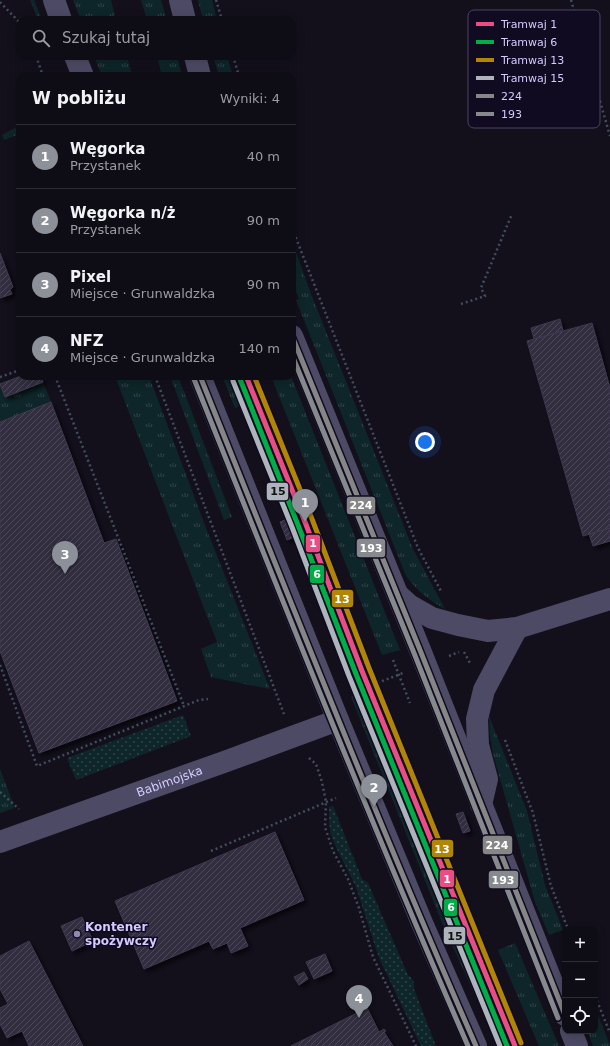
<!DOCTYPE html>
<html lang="pl">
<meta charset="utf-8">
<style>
body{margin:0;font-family:"DejaVu Sans",sans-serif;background:#1c1a22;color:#f1f3f6}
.controls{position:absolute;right:12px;bottom:12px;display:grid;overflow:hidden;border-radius:8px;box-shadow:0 2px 10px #0003}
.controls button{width:36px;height:36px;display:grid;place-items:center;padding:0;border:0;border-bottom:1px solid #2e2c34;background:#0e0c15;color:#f1f3f6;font:20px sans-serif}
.you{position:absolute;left:425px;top:442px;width:14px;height:14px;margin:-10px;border:3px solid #fff;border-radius:50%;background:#1a73e8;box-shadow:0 0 0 6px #1a73e833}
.badge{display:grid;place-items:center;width:26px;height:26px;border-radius:50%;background:#8c9099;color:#fff;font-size:13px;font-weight:700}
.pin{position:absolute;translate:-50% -33px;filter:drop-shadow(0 1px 2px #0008)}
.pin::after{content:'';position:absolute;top:21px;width:14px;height:12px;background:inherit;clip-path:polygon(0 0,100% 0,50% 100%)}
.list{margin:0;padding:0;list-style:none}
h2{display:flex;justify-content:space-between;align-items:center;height:52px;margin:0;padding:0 16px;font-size:17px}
h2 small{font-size:13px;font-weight:400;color:#9b9ba0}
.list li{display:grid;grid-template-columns:26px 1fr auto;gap:12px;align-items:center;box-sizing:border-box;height:64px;padding:0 16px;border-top:1px solid #2e2c34}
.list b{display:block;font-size:15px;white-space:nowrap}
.list p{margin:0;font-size:13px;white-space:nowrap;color:#9b9ba0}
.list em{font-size:13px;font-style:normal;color:#9b9ba0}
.icon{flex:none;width:22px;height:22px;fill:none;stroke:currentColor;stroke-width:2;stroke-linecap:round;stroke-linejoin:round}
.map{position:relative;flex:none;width:610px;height:1046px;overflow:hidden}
.search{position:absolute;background:#0e0c15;box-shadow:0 2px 10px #0003;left:16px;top:16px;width:280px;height:44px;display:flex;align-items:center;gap:10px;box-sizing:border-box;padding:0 14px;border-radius:12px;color:#9b9ba0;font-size:15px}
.panel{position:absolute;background:#0e0c15;box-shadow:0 2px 10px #0003;left:16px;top:72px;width:280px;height:308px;border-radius:12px}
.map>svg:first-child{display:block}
.grass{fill:url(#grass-tufts)}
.garden{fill:url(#garden-dots)}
.building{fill:url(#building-hatch);stroke:#3f3951;filter:url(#shadow)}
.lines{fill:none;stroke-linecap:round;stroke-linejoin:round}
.path{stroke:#414e5e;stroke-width:2.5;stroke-dasharray:2 3;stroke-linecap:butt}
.minor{stroke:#4d4a65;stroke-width:22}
.tertiary{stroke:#4d4a65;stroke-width:22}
.bus-1-casing{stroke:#100b21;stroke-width:8}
.bus-2-casing{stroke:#100b21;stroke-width:8}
.bus-1{stroke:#868686;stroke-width:5}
.bus-2{stroke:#868a8d;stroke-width:5}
.tram-1-casing{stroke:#100b21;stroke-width:8}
.tram-2-casing{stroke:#100b21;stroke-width:8}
.tram-3-casing{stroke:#100b21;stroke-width:8}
.tram-4-casing{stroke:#100b21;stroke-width:8}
.tram-1{stroke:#ea4d84;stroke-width:5}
.tram-2{stroke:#00ad46;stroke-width:5}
.tram-3{stroke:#b18506;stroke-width:5}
.tram-4{stroke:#adb4bb;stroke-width:5}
.poi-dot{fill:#908ab0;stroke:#100b21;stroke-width:1.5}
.labels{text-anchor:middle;stroke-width:3;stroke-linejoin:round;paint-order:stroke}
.street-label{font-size:12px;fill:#d4cbff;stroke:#100b21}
.poi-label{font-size:12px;font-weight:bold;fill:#d4cbff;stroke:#100b21;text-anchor:start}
.key{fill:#100b21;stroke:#4b4564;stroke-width:1}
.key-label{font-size:11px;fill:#d4cbff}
.line-badge{stroke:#100b21;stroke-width:1.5}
.badge-label{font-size:11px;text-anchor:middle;font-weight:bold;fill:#fff}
.pale-badge-label{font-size:11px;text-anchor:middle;font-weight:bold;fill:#111}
</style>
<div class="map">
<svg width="610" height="1046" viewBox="0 0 610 1046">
<defs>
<pattern id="grass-tufts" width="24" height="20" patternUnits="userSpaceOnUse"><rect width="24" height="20" fill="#0e2629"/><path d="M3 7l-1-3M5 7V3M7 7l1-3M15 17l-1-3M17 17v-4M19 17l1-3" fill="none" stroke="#304449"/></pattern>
<pattern id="garden-dots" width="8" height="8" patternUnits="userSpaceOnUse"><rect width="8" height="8" fill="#0e2629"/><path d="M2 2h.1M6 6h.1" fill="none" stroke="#304449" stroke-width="1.8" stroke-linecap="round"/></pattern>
<pattern id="building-hatch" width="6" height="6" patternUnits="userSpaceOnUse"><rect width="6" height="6" fill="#312d3f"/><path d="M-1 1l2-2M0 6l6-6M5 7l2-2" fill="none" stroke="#4e4a5c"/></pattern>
<filter id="shadow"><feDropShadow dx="3.5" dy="3.5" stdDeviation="2" flood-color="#0009"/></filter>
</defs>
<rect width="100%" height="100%" fill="#13101c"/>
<path class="grass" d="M 30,0 L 34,0 L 42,20 L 38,20 Z
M 73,0 L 111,0 L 116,20 L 81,20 Z
M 141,0 L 161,0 L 167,20 L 147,20 Z
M 198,0 L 212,0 L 217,20 L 203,20 Z
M 94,56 L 127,56 L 132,76 L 102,76 Z
M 157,56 L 177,56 L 182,76 L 162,76 Z
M 213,56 L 227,56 L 233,76 L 219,76 Z
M 20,125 L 20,134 L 4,140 L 2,135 Z
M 292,241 L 311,294 L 413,549 L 445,609 C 429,600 417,591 406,576 L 296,300 L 299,299 L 292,281 Z
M 115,376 L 149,376 L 206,528 L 270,689 L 211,677 L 201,649 L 217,642 Z
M 170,376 L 178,376 L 232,517 L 224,520 Z
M 222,376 L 240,376 L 251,402 L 235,408 Z
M 271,376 L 291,376 L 400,650 L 382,655 Z
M 43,382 L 51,402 L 0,422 L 0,384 L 5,397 Z
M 365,691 L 508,1046 L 498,1046 L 443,925 L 351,697 Z
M 489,716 L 527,811 L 545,885 L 563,930 L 549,935 L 535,902 L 493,754 L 490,735 Z
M 0,769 L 13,803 L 14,808 L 0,813 Z
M 515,943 L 559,1046 L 539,1046 L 498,950 Z
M 595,1008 L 610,1045 L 610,1046 L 593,1046 L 587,1031 L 595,1031 Z"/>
<path class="garden" d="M 183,715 L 191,736 L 76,780 L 67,758 Z
M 333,806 L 362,879 L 368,883 L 408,975 C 413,978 415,983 414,989 L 436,1046 L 421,1046 L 379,958 L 356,887 L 336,847 L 331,835 L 329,823 L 329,807 Z"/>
<path class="building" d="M 0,253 L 13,287 L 10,290 L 12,294 L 0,298 Z
M 560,319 L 563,331 L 534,339 L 531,328 Z
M 592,323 L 610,388 L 610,528 L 583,536 L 527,341 Z
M 21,376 L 41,376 L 43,382 L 5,397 L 0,384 Z
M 51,402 L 104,543 L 116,539 L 177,701 L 39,753 L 0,651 L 0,422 Z
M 287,519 L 294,537 L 287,540 L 280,522 Z
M 610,528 L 610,541 L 593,546 L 589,534 Z
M 463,812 L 470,831 L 463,833 L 456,814 Z
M 275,832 L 304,900 L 240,928 L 248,946 L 231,953 L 227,943 L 213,949 L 209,941 L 144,969 L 115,901 Z
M 82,917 L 93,941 L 72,951 L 61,926 Z
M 29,941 L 83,1046 L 29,1046 L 22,1031 L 7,1038 L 0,1024 L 0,1008 L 8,1004 L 0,989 L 0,956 Z
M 325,954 L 332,971 L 314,979 L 306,962 Z
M 304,972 L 308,979 L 299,985 L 294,977 Z
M 367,1008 L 379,1032 L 384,1029 L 386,1031 L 384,1032 L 393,1046 L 291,1046 Z"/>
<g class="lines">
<path class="path" d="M 216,0 L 222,20
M 571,0 L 610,136
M 0,2 L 20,23
M 36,56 L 43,76
M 233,56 L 239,76
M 292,228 L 418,548 L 442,593
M 461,304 L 485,296 L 481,288 L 512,214
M 55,376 L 184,706
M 155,376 L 284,714
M 0,377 L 20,370
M 341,650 L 351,675
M 464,652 L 470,663
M 449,656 L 459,652
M 393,660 L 410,703
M 0,665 L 37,766 L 199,700 L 208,699
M 354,692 L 403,673
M 505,740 L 533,813 L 551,886 L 568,929
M 309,758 L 316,764 L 322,782 L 326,802 L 325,827 L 333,851 L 348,879 L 359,908 L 373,957 L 416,1046
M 0,792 L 19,809
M 211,851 L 336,798
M 595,970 L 596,969
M 595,996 L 610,1033"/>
<g class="minor">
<path d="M 398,595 L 409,605 L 432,618 L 458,625 L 488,631 L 517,628 L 610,599"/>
<path d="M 481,805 L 487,779 L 478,745 L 477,719 L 484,690 L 517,628"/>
<path id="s1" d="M 0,842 L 224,762 L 338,720"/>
</g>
<path class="tertiary" d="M 54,0 L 61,20
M 180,0 L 185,20
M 75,56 L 83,76
M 195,56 L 200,76
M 292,336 L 420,650 L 565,1015
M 200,376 L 338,720 L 422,923 L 476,1046
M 571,1031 L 577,1046"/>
<g class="bus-1-casing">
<path id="bus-1" d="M 292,336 L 420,650 L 565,1015
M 200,376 C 290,600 379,825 476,1046"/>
</g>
<g class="bus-2-casing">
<path id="bus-2" d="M 292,355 L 414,653 L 558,1018
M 194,379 C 283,602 372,826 468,1046"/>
</g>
<use href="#bus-1" class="bus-1"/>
<use href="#bus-2" class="bus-2"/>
<g class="tram-1-casing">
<path id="tram-1" d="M 246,376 L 305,522 L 362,671 L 515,1046"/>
</g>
<g class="tram-2-casing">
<path id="tram-2" d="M 240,379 L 298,525 L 356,674 L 507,1046"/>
</g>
<g class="tram-3-casing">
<path id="tram-3" d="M 254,376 L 312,519 L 369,668 L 521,1043"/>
</g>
<g class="tram-4-casing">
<path id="tram-4" d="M 233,381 L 292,527 L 349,676 L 500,1046"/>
</g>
<use href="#tram-1" class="tram-1"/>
<use href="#tram-2" class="tram-2"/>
<use href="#tram-3" class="tram-3"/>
<use href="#tram-4" class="tram-4"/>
</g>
<circle class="poi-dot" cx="77" cy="934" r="4"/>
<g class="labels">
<g class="street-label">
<text dy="4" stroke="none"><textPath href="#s1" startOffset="180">Babimojska</textPath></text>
</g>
<g class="poi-label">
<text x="85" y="931">Kontener<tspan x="85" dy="14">spożywczy</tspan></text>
</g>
</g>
<rect x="468" y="10" width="132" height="118" rx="6" class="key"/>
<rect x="476" y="22" width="18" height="4" fill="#ea4d84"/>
<rect x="476" y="40" width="18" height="4" fill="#00ad46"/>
<rect x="476" y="58" width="18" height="4" fill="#b18506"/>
<rect x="476" y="76" width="18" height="4" fill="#adb4bb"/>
<rect x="476" y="94" width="18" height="4" fill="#868686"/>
<rect x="476" y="112" width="18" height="4" fill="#868a8d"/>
<g class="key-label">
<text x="501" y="28">Tramwaj 1</text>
<text x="501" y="46">Tramwaj 6</text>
<text x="501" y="64">Tramwaj 13</text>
<text x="501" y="82">Tramwaj 15</text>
<text x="501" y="100">224</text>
<text x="501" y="118">193</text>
</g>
<g class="line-badge">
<rect x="266" y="482" width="23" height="19" rx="4" fill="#adb4bb"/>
<rect x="346" y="496" width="30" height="19" rx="4" fill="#868686"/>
<rect x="305" y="534" width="16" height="19" rx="4" fill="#ea4d84"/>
<rect x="356" y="538" width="30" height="20" rx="4" fill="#868a8d"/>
<rect x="309" y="564" width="16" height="20" rx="4" fill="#00ad46"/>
<rect x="331" y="589" width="23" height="19" rx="4" fill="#b18506"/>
<rect x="482" y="835" width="31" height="20" rx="4" fill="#868686"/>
<rect x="431" y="839" width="23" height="19" rx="4" fill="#b18506"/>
<rect x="439" y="869" width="16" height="19" rx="4" fill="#ea4d84"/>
<rect x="488" y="870" width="31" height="19" rx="4" fill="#868a8d"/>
<rect x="443" y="898" width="15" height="19" rx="4" fill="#00ad46"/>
<rect x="443" y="926" width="23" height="19" rx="4" fill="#adb4bb"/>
</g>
<g class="badge-label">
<text x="361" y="509">224</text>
<text x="313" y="547">1</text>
<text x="371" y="552">193</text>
<text x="317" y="578">6</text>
<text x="342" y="603">13</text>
<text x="497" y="849">224</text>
<text x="442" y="853">13</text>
<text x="447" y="883">1</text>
<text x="503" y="884">193</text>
<text x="451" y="911">6</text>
</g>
<g class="pale-badge-label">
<text x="278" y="495">15</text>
<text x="455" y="940">15</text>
</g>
</svg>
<div class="controls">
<button>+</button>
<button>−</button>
<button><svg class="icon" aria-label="locate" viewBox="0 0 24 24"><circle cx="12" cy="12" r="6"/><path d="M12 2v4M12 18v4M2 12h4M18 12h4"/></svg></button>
</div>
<div class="you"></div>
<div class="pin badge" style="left:305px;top:522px">1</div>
<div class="pin badge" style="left:374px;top:807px">2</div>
<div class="pin badge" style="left:65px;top:574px">3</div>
<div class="pin badge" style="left:359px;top:1018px">4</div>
<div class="search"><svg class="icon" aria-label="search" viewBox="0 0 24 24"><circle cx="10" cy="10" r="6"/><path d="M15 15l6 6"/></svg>Szukaj tutaj</div>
<section class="panel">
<h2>W pobliżu<small>Wyniki: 4</small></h2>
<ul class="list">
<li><span class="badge">1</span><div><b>Węgorka</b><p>Przystanek</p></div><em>40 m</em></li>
<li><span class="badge">2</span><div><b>Węgorka n/ż</b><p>Przystanek</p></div><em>90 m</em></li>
<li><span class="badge">3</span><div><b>Pixel</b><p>Miejsce · Grunwaldzka</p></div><em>90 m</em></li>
<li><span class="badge">4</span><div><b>NFZ</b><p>Miejsce · Grunwaldzka</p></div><em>140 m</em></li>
</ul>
</section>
</div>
